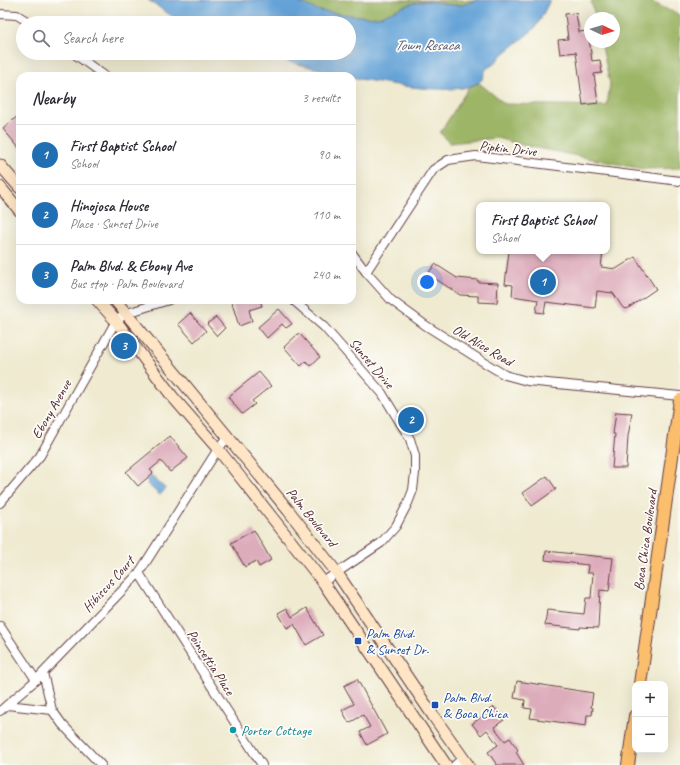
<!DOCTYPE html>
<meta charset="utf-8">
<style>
body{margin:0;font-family:Caveat,sans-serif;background:#f7f7f7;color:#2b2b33}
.controls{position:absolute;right:12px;bottom:12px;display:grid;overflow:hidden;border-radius:8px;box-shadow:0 4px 16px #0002}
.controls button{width:36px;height:36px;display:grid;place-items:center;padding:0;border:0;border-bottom:1px solid #e1e1e2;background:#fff;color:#2b2b33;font:20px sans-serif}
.compass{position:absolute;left:584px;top:12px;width:36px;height:36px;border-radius:50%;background:#fff;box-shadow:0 4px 16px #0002;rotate:94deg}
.you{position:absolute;left:427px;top:282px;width:14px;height:14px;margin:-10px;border:3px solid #fff;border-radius:50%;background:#1a73e8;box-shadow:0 0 0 6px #1a73e833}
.badge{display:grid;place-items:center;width:26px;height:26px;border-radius:50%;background:#1f6fb2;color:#fff;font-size:13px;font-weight:700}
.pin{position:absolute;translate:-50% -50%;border:2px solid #fff;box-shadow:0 1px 4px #0006}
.popup{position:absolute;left:476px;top:202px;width:134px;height:52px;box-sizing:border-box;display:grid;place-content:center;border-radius:8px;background:#fff;filter:drop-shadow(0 1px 3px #0005);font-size:13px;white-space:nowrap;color:#7c7c81}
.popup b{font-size:15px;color:#2b2b33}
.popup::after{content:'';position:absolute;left:50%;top:100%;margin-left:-8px;border:8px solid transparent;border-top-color:#fff}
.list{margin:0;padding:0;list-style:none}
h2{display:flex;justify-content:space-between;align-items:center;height:52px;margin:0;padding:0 16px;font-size:17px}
h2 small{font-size:13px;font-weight:400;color:#7c7c81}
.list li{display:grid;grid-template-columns:26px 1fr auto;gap:12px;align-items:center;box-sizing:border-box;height:60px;padding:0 16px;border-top:1px solid #e1e1e2}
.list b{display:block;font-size:15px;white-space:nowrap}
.list p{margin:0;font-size:13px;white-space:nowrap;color:#7c7c81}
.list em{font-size:13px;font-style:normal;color:#7c7c81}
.icon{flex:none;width:22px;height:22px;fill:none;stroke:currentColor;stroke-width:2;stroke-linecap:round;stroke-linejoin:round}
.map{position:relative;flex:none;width:680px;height:765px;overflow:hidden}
.search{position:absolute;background:#fff;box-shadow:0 4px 16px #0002;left:16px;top:16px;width:340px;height:44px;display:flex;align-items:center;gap:10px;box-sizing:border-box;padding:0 14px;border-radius:22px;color:#7c7c81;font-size:15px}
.panel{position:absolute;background:#fff;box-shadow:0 4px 16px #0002;left:16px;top:72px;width:340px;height:232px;border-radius:12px}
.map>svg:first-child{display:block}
.forest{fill:#9cb566;stroke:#736a48}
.water{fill:#65a3d7;stroke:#586181}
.building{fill:#ddacbb}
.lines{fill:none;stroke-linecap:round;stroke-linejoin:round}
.street-casing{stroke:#633d44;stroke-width:10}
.secondary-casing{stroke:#633d44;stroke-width:13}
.primary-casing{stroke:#633d44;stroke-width:14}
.street{stroke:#fff;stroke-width:8}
.secondary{stroke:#fde5c5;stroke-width:11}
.primary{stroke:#fabe6d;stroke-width:12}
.transit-dot{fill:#1a4fb4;stroke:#fdfcf7;stroke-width:1.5}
.culture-dot{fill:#0f9aa8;stroke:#fdfcf7;stroke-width:1.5}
.labels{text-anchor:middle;stroke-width:3.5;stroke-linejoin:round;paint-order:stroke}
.street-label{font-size:14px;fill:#4a1f2b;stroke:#fdfcf7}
.transit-label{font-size:14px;fill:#164399;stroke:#fdfcf7;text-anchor:start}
.culture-label{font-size:14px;fill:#0d838f;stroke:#fdfcf7;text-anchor:start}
.water-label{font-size:15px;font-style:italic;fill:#565a78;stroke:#fdfcf7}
</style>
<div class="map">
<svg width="680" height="765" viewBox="0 0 680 765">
<rect width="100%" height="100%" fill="#fdfcf7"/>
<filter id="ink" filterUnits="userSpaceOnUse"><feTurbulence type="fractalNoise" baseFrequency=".025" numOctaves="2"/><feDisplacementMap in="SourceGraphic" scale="8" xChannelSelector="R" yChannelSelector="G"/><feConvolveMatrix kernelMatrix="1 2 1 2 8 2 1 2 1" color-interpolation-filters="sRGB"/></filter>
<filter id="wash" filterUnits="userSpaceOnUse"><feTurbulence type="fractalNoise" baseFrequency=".012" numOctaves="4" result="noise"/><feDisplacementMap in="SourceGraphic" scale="16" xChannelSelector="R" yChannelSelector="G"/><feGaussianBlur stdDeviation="0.9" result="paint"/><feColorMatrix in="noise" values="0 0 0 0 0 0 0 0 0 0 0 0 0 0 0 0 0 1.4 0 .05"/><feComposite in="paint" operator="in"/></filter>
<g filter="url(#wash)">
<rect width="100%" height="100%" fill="#efead0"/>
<path class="forest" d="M 294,0 L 476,0 C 458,11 445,1 428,1 C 410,0 394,14 378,17 C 368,18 330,14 320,11 C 311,9 303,4 294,0 Z
M 593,0 L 647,0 L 680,15 L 680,168 L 643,169 L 522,145 L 497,138 L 450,143 L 440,133 L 469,87 L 479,83 L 505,104 L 607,106 L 610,84 L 601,42 L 614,42 L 614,18 L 596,18 L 591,2 Z"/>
<path class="water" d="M 148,0 L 294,0 L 320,11 L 359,16 L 378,17 L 410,4 L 427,1 L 449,5 L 463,5 L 476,0 L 550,0 L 540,20 L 534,29 L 502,55 L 494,64 L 486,69 C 484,74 484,79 479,82 C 458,98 385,83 360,79 L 352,77 L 352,76 L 347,76 L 290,62 L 267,53 L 349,53 L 349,23 L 186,23 C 172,18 161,8 148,0 Z
M 151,476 L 166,489 L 160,495 L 147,484 L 148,482 L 146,480 Z"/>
<g id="blocks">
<path class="building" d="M 576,13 L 579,32 L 588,31 L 592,61 L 600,60 L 602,73 L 594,74 L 598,103 L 583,105 L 576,52 L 560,54 L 558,40 L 568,39 L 565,14 Z
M 20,114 L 20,149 L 3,129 Z
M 509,251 L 603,251 L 601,267 L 616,269 L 635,257 L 656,289 L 627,309 L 623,308 L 613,293 L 597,291 L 595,308 L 546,302 L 544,313 L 536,312 L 538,300 L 512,296 L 513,285 L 505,284 Z
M 435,264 L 457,278 L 478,280 L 478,282 L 498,283 L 497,303 L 478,302 L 478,296 L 460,295 L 428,274 Z
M 231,300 L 260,300 L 262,306 L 249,310 L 252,321 L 239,326 Z
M 279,309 L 292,324 L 286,328 L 282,324 L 267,338 L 258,327 Z
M 190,313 L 206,331 L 194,342 L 178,324 Z
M 216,317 L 225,328 L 217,336 L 207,324 Z
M 299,333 L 320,357 L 310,366 L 306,361 L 301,366 L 284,347 Z
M 259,372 L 271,386 L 252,401 L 255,404 L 242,414 L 228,397 Z
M 616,412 L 632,413 L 628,436 L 626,468 L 612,468 L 615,434 L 613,434 Z
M 170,436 L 188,458 L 170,472 L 161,461 L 150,470 L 153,473 L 138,486 L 126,472 Z
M 547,476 L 556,489 L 532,506 L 523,493 Z
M 254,530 L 271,560 L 259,567 L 256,561 L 245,567 L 231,543 Z
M 546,551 L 613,558 L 609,591 L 600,590 L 598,628 L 580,627 L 580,629 L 545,625 L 547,610 L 584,614 L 586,598 L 591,598 L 593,573 L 587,573 L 588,565 L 545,560 Z
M 287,608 L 292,617 L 307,608 L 323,635 L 306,645 L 294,624 L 287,628 L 278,613 Z
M 357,679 L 387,734 L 367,745 L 360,732 L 370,727 L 363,715 L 349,723 L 342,710 L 354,704 L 344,686 Z
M 517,681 L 593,693 L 591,707 L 593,708 L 592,715 L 587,715 L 586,726 L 530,718 L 532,709 L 524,708 L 525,700 L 514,698 Z
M 494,707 L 504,720 L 494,727 L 505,741 L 510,738 L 518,750 L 516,752 L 524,765 L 497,765 L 488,752 L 498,745 L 487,730 L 481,735 L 472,724 Z"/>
</g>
</g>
<g filter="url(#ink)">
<use href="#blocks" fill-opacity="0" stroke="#633d44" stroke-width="1"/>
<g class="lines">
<g class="street-casing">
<path id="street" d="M 0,14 L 17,15 L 30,23
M 73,53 L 105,76
M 352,253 L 366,272 L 391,300 L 425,325 L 490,366 L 505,375 L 527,381 L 680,396
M 366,272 L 433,170 L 448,160 L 476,156 L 680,181
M 293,300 L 324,327 L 382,393 L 410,439 L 415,456 L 415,473 L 413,490 L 408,503 L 396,526 L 381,543 L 323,582
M 0,503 L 40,456 L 116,321 L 127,313 L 169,300
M 139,573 L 262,765
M 0,626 L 36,680
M 43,673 L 52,710 L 62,724 L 101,765
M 7,705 L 52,710
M 0,711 L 36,680 L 139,573 L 218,449 L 228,437
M 455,765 L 463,758"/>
</g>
<g class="secondary-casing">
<path id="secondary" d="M 0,165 L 20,188
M 0,187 L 20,211
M 97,300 L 116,321 L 172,396 L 218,449 L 323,582 L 446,765
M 115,300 L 288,510 L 337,573 L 434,717 L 468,765"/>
</g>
<g class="primary-casing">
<path id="primary" d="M 640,684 L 680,400
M 628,765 L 635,716"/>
</g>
<use href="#street" class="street"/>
<use href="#secondary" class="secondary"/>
<use href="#primary" class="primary"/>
</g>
</g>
<g class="transit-dot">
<rect x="354" y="637" width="8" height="8" rx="2"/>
<rect x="431" y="701" width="8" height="8" rx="2"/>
</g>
<circle class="culture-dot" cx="233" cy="730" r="4"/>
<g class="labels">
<g class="street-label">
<text transform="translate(508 148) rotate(6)" y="5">Pipkin Drive</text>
<text transform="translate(483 345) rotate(31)" y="5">Old Alice Road</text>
<text transform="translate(372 363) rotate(50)" y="5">Sunset Drive</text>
<text transform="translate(51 409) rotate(-60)" y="5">Ebony Avenue</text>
<text transform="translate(312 517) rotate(51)" y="5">Palm Boulevard</text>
<text transform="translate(645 540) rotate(-82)" y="5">Boca Chica Boulevard</text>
<text transform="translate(108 584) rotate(-48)" y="5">Hibiscus Court</text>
<text transform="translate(211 662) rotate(57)" y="5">Poinsettia Place</text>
</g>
<g class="transit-label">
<text x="366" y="638">Palm Blvd.<tspan x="366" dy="16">&amp; Sunset Dr.</tspan></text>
<text x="443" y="702">Palm Blvd.<tspan x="443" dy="16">&amp; Boca Chica</tspan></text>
</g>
<g class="culture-label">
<text x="241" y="735">Porter Cottage</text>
</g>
<g class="water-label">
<text x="427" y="50">Town Resaca</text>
</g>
</g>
</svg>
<div class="controls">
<button>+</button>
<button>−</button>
</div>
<svg class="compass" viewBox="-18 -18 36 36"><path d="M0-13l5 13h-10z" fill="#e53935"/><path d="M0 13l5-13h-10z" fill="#7c7c81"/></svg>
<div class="you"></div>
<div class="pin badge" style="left:543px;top:282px">1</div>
<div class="popup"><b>First Baptist School</b>School</div>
<div class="pin badge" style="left:411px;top:420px">2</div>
<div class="pin badge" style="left:124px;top:346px">3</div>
<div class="search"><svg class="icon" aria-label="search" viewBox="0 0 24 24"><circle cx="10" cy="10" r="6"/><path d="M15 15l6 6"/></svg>Search here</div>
<section class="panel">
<h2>Nearby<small>3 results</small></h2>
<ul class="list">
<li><span class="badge">1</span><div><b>First Baptist School</b><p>School</p></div><em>90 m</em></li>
<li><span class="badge">2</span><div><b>Hinojosa House</b><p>Place · Sunset Drive</p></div><em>110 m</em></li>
<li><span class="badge">3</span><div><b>Palm Blvd. &amp; Ebony Ave</b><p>Bus stop · Palm Boulevard</p></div><em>240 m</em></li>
</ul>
</section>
</div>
